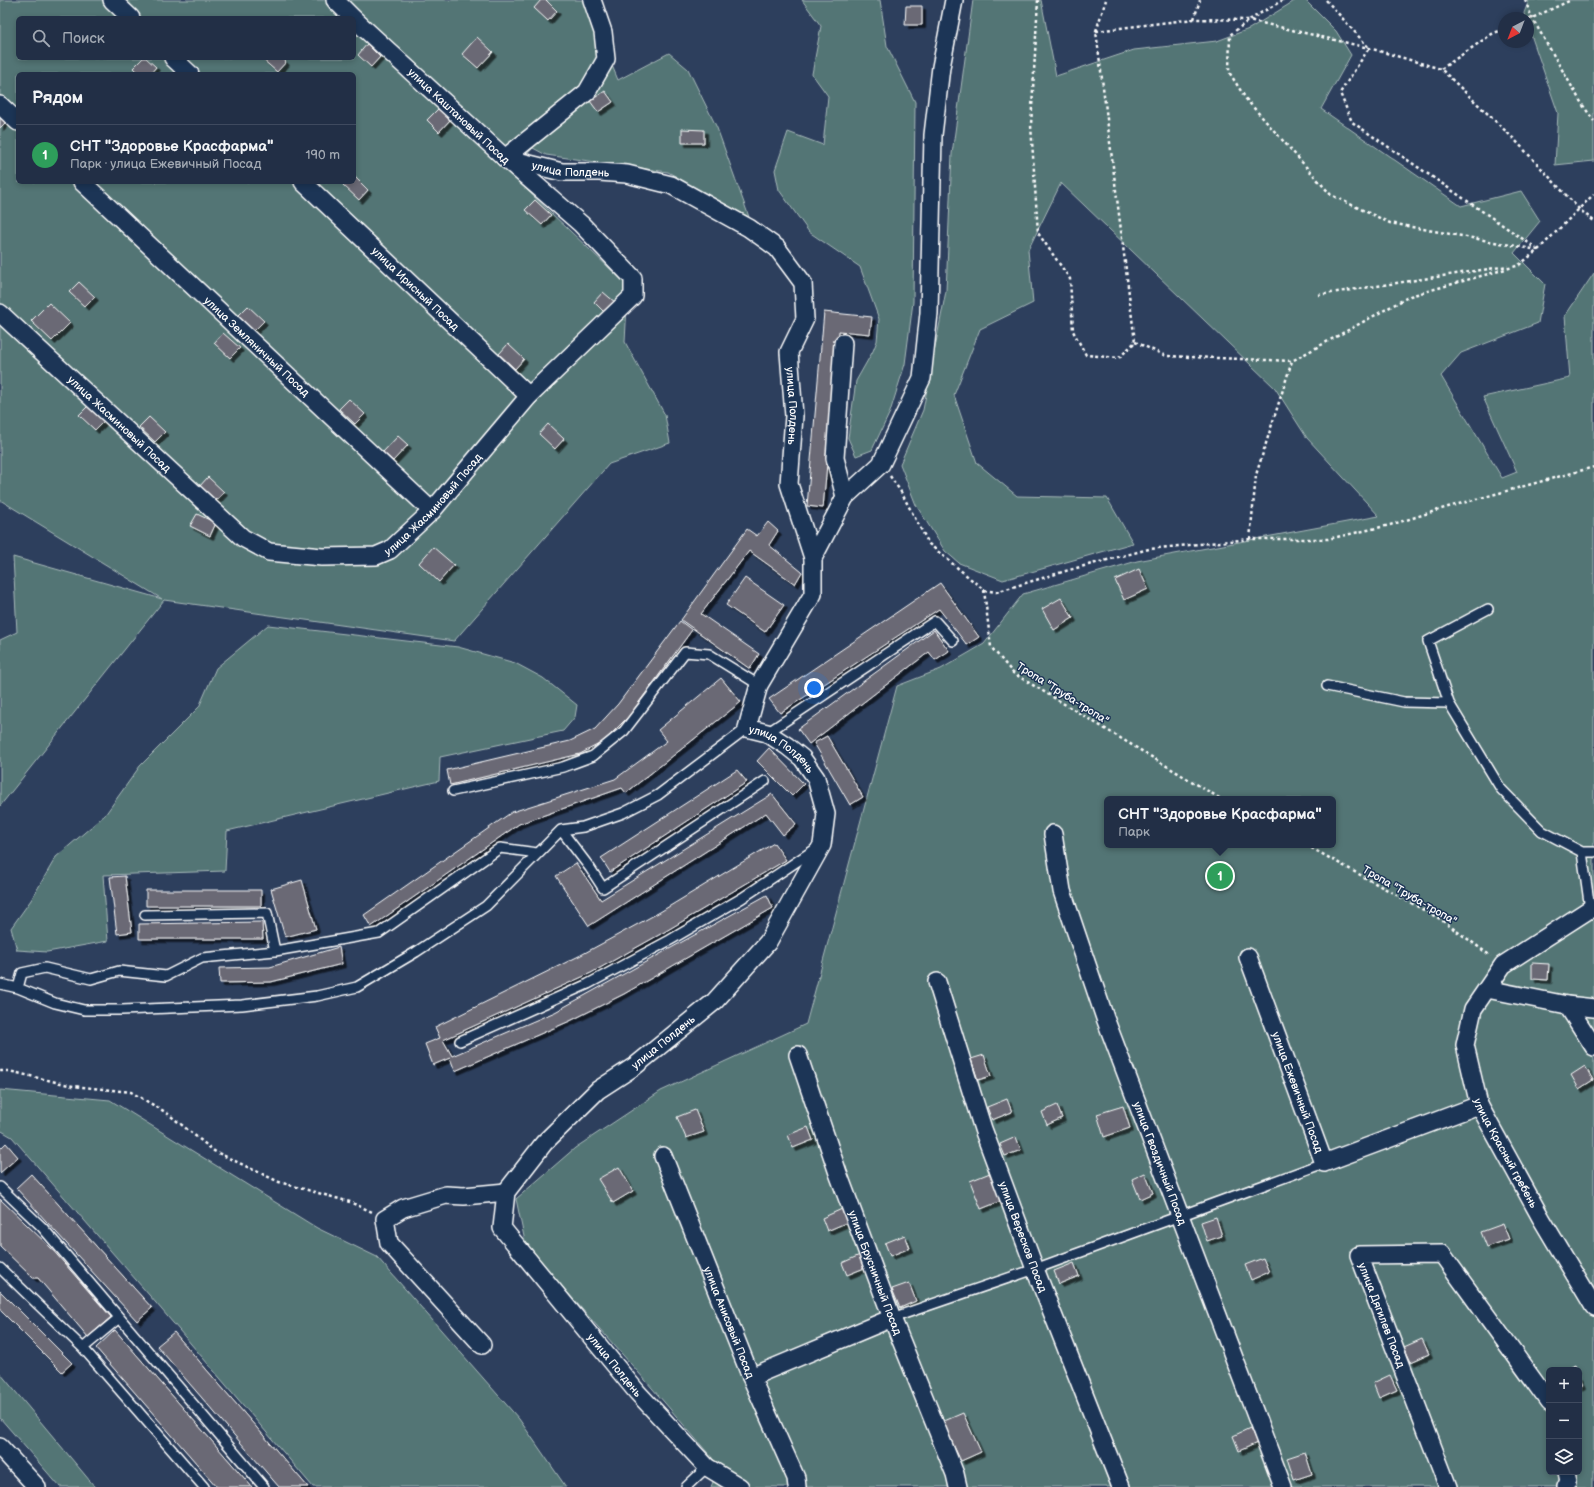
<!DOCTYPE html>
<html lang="ru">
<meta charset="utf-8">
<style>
body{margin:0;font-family:"Balsamiq Sans",sans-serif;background:#2e3b51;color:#f1f3f6}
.controls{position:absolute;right:12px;bottom:12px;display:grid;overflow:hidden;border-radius:6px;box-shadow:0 2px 6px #0003}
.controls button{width:36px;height:36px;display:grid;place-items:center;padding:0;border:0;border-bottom:1px solid #3f4a5f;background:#222f46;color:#f1f3f6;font:20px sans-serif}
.compass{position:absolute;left:1498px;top:12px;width:36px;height:36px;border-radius:50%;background:#222f46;box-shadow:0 2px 6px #0003;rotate:222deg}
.you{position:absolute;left:814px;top:688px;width:14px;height:14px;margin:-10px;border:3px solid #fff;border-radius:50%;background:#1a73e8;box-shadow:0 0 0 6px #1a73e833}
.badge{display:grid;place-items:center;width:26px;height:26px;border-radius:50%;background:#ffd166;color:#fff;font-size:13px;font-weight:700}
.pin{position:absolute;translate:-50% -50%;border:2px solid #fff;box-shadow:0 1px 4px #0006}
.popup{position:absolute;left:1104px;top:796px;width:232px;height:52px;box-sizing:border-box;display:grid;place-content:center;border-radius:6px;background:#222f46;filter:drop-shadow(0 1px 3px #0005);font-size:13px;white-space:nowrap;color:#a2a9b3}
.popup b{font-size:15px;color:#f1f3f6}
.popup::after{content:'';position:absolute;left:50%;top:100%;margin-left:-8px;border:8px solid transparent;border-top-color:#222f46}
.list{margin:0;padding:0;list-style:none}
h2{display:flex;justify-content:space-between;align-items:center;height:52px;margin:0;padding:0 16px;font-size:17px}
h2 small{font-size:13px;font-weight:400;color:#a2a9b3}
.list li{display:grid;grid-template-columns:26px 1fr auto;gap:12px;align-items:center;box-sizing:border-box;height:60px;padding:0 16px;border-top:1px solid #3f4a5f}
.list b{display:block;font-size:15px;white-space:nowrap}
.list p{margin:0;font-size:13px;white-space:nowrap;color:#a2a9b3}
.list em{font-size:13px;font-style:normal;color:#a2a9b3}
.icon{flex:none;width:22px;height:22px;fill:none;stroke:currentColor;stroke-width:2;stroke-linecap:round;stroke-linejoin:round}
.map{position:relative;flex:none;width:1594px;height:1487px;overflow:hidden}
.search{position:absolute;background:#222f46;box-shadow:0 2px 6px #0003;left:16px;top:16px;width:340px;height:44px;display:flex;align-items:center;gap:10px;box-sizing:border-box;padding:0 14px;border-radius:6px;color:#a2a9b3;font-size:15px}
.panel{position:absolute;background:#222f46;box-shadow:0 2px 6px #0003;left:16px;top:72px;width:340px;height:112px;border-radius:6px}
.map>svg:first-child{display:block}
.green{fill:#527474;stroke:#a8baba;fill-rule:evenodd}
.building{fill:#6b6975;stroke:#fff;filter:url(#shadow)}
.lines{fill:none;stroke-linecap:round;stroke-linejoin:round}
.service-casing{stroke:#fff;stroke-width:12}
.minor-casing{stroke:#fff;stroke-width:20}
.path{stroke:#fff;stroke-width:2.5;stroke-dasharray:3 3;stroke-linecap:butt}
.service{stroke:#1d3557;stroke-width:9}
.minor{stroke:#1d3557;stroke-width:17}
.labels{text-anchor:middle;stroke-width:3;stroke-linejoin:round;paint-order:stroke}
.street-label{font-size:11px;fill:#fff;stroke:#1d3557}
</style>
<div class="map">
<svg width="1594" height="1487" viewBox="0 0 1594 1487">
<defs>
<filter id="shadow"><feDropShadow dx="3.5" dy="3.5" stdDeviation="0" flood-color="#0009"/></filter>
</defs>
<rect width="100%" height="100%" fill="#2d3f5d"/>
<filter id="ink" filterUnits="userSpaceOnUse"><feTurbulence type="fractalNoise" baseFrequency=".025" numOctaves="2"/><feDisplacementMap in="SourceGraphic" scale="8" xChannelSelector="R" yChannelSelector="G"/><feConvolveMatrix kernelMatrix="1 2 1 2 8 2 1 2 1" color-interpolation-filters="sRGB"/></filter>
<g filter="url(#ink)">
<path class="green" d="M 0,0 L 585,0 L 618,80 L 669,53 L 688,69 L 717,128 L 749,217 L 668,172 L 546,155 L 533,148 L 509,173 L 628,286 L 625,342 L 665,415 L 670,443 L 609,464 L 454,641 L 164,600 L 0,806 L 0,640 L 17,632 L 13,557 L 162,599 L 0,500 ZM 18,18 L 354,18 L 354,58 L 18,58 ZM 18,74 L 354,74 L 354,182 L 18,182 Z
M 802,0 L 880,0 L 887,46 L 915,102 L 913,302 L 905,364 L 890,412 L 872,450 L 856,456 L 848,438 L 856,381 L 873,351 L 877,341 L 879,319 L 860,267 L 809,232 L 779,190 L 775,170 L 788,132 L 823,145 L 828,96 L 812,74 L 821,26 Z
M 973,0 L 1041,0 L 1056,76 L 1134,50 L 1217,41 L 1249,29 L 1296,0 L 1305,0 L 1336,31 L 1351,55 L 1321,109 L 1461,206 L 1521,191 L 1540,221 L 1514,253 L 1545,284 L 1538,323 L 1461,353 L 1441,376 L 1502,478 L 1517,472 L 1483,397 L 1570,378 L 1565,316 L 1594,273 L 1594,1487 L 711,1487 L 719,1466 L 646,1381 L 526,1246 L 516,1199 L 575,1148 L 661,1091 L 806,1024 L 897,686 L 941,669 L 984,644 L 1023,594 L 1137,561 L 1379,516 L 1307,438 L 1275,388 L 1061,183 L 1028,250 L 1033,303 L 980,329 L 954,395 L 977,463 L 1017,496 L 1107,498 L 1133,543 L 1003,580 L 959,563 L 945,551 L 916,505 L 900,464 L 923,410 L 946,291 L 952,154 ZM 1107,799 L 1333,799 L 1333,845 L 1107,845 ZM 1549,1370 L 1579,1370 L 1579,1472 L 1549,1472 Z
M 1529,0 L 1594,0 L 1594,161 L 1555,165 L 1558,113 L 1528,26 L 1528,18 L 1525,18 L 1524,13 Z
M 268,625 L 458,647 L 515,663 L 543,678 L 577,705 L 575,717 L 563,731 L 440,757 L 439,781 L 227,831 L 225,871 L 103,875 L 108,941 L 47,952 L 17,950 L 11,928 L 31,900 L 56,857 L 105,815 L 140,766 L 199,707 L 216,668 Z
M 0,1090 L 110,1100 L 317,1228 L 377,1257 L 519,1419 L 566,1487 L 313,1487 L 156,1303 L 12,1137 L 0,1130 Z
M 0,1373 L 95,1487 L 60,1487 L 0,1418 Z"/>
<path class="building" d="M 541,0 L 546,0 L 557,11 L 548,21 L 534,8 Z
M 906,6 L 922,6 L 922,25 L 905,25 Z
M 477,37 L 493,52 L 478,68 L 462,54 Z
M 367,44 L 380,57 L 371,67 L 358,55 Z
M 143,58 L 146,58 L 156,67 L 150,74 L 139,74 L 133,68 Z
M 261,58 L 282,58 L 286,62 L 277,72 Z
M 605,91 L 613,102 L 598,112 L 590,101 Z
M 439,108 L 450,120 L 439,132 L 427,120 Z
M 0,114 L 7,121 L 0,128 Z
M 682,129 L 704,130 L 704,143 L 682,143 Z
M 354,176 L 368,190 L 359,200 L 343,185 L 346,182 L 354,182 Z
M 535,200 L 551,215 L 542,225 L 525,210 Z
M 79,282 L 95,297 L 85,307 L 69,292 Z
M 603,292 L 616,303 L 606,314 L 594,302 Z
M 49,303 L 70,323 L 52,341 L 31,321 Z
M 248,306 L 264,321 L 254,331 L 238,316 Z
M 824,312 L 872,317 L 870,334 L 839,331 L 823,508 L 807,506 Z
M 223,333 L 240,348 L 230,358 L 214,343 Z
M 508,344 L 524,359 L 515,369 L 499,354 Z
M 349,399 L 365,414 L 355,424 L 339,409 Z
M 89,405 L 105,420 L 95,430 L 79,415 Z
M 149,417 L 165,432 L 155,442 L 139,427 Z
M 548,424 L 564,439 L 555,449 L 539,434 Z
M 398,436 L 408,445 L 393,461 L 383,452 Z
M 208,477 L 224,492 L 215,502 L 199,487 Z
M 197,514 L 216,523 L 210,536 L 190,526 Z
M 768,522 L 778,531 L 769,545 L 802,572 L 795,584 L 749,551 L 701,614 L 759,654 L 750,669 L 681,620 L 747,529 L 757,536 Z
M 433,547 L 454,565 L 439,582 L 419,563 Z
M 1139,569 L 1148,589 L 1124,600 L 1115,580 Z
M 745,578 L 784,605 L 765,632 L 726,605 Z
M 940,583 L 979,637 L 967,645 L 939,609 L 780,713 L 769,699 Z
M 1061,598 L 1073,618 L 1054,630 L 1042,609 Z
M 680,621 L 692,630 L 629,716 L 603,742 L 580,754 L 450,785 L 447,770 L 570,741 L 595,729 L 618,704 Z
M 934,630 L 949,651 L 935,660 L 929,652 L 809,744 L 798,729 Z
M 721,678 L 741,702 L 626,793 L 622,788 L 519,824 L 371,927 L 364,915 L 512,812 L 615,779 L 667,741 L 658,730 Z
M 827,736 L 863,797 L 850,805 L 814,743 Z
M 769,748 L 804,784 L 792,796 L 757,761 Z
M 737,770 L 747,782 L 610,872 L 601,858 Z
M 772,794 L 796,824 L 783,835 L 766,813 L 589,926 L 556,876 L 576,863 L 601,900 Z
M 774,843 L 786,860 L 666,931 L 591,973 L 443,1040 L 452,1056 L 555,1012 L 767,895 L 773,908 L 624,994 L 570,1021 L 455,1071 L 450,1058 L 433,1065 L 425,1044 L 440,1038 L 435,1027 L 581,955 L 660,912 Z
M 125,876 L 132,932 L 117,934 L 110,877 Z
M 302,880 L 316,929 L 285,937 L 271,889 Z
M 146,890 L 261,890 L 261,906 L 146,906 Z
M 262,922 L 263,939 L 139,939 L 139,924 Z
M 339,947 L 342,964 L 271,982 L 220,983 L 219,968 L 270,967 Z
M 1532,963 L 1549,964 L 1548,980 L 1532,979 Z
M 984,1055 L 991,1076 L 978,1080 L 971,1059 Z
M 1585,1066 L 1593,1080 L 1579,1089 L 1571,1075 Z
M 1007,1099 L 1012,1112 L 992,1120 L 987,1107 Z
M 1057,1105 L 1062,1118 L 1047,1125 L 1042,1112 Z
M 1123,1106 L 1130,1128 L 1104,1137 L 1097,1114 Z
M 695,1110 L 704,1132 L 686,1138 L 677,1117 Z
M 808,1127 L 813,1140 L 793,1148 L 788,1135 Z
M 1016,1137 L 1021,1150 L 1005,1156 L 1000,1144 Z
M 6,1143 L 18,1157 L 0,1173 L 0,1149 Z
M 619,1167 L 633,1191 L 613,1203 L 598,1179 Z
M 990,1173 L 1001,1201 L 981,1209 L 970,1181 Z
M 1145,1173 L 1153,1193 L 1140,1199 L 1132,1179 Z
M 31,1174 L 152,1308 L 137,1321 L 16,1188 Z
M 0,1199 L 51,1248 L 111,1317 L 88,1337 L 38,1278 L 33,1278 L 0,1246 Z
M 842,1209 L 848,1222 L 827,1231 L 822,1218 Z
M 1216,1217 L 1222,1236 L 1207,1241 L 1201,1222 Z
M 1503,1224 L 1509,1239 L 1487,1247 L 1481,1232 Z
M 905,1235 L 910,1248 L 890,1256 L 885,1243 Z
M 862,1254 L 867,1267 L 847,1275 L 842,1263 Z
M 1263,1258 L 1269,1272 L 1251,1280 L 1245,1265 Z
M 1074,1263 L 1079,1276 L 1059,1284 L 1054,1271 Z
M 909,1283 L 916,1301 L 900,1308 L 892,1289 Z
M 0,1291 L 72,1363 L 62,1372 L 0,1310 Z
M 115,1330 L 252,1487 L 217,1487 L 96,1348 Z
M 174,1332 L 308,1487 L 279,1487 L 157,1346 Z
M 1422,1339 L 1429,1354 L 1411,1362 L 1404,1347 Z
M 1575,1366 L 1577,1370 L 1565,1370 Z
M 1390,1375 L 1397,1390 L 1379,1398 L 1373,1383 Z
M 1579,1376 L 1583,1386 L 1579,1388 Z
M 963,1413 L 981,1452 L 961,1461 L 942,1422 Z
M 1250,1428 L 1257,1443 L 1239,1451 L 1233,1436 Z
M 1305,1452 L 1312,1474 L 1294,1480 L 1287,1458 Z"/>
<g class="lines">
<g class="service-casing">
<path id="service" d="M 1488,609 L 1428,641 L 1449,703 L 1501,789 L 1542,831 L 1582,852 L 1594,852
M 1327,686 L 1404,702 L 1449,703
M 767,733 L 935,621 L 953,641
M 453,791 L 563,767 L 593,756 L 624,731 L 685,652 L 709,654 L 759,685
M 561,830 L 590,868 L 603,888 L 765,781
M 1582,852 L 1590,909
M 145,915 L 267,913 L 275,951
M 0,984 L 18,988 L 55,1003 L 84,1010 L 122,1010 L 242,1005 L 317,996 L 357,987 L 416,952 L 486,906 L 561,830 L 583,827 L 623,813 L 658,795 L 747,728
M 18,988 L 22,973 L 45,968 L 91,979 L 119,971 L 166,976 L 202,958 L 275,951 L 379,933 L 500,848 L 537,853
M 460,1041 L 588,984 L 670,940 L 742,898 L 817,848
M 0,1187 L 42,1227 L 264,1487
M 0,1268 L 83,1348 L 204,1487
M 892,1318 L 1035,1269 L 1324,1163
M 83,1348 L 119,1318
M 686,1487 L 707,1467"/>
</g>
<g class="minor-casing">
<g id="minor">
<path d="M 112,0 L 131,18"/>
<path d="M 335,0 L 353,18"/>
<path d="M 173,58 L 190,74"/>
<path d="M 0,105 L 18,122"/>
<path id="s1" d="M 505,158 L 562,172 L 599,172 L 627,174 L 671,185 L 749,228 L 777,248 L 803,283 L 805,319 L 789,352 L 794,416 L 789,484 L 813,558 L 813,594 L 759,685 L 747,728 L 767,733 L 787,746 L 802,758 L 816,778 L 826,814 L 822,845 L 768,942 L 715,1001 L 635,1066 L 598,1090 L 544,1143 L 506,1192 L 502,1228 L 637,1392 L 707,1467 L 740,1487"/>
<path d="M 505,158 L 587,92 L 606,59 L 603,32 L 592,0"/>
<path id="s2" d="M 82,182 L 432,511"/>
<path id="s3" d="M 303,182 L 529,396"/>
<path id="s4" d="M 0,313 L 243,538 L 269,552 L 322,557 L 376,556 L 390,550 L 432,511 L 529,396 L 633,296 L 633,278 L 581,224 L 505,158 L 354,19"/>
<path d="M 843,343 L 835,458 L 845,497"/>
<path d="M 813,558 L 845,497 L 881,464 L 922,378 L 929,313 L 933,135 L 941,67 L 954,0"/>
<path id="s5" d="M 1053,834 L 1062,891 L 1105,1018 L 1283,1487"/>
<path id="s6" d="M 1594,909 L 1590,909 L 1503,965 L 1473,1009 L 1465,1045 L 1479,1105 L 1541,1218 L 1594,1307"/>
<path id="s7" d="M 1248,957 L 1324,1163 L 1479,1105"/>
<path id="s8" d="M 937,982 L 983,1129 L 1035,1269 L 1121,1487"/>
<path d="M 1487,989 L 1567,1005 L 1594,1047"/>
<path d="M 1567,1005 L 1594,1008"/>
<path id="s9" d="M 798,1055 L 838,1173 L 892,1318 L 955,1474 L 958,1487"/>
<path id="s10" d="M 663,1156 L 751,1377 L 796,1478 L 797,1487"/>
<path d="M 482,1345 L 389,1243 L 385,1219 L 403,1208 L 446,1195 L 464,1196 L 506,1192"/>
<path d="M 751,1377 L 892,1318"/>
<path d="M 0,1447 L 37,1487"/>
<path d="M 1448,1487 L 1359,1255 L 1442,1254 L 1549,1402"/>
<path d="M 1566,1487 L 1569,1481 L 1567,1472"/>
</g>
</g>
<path class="path" d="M 1038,0 L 1031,125 L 1038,233 L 1070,279 L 1073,331 L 1086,355 L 1119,358 L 1135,342 L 1096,31 L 1106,0
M 1283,0 L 1249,20 L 1230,35 L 1229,72 L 1246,99 L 1331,195 L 1390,223 L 1538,250
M 1326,0 L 1369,48 L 1340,93 L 1352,122 L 1536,248
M 1525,0 L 1532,18 L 1582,104 L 1594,121
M 1194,19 L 1200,0
M 1528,20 L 1571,0
M 1096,31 L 1194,19 L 1249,20 L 1369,48 L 1441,69 L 1515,140 L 1580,210 L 1594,221
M 1441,69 L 1492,34 L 1504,29
M 1519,265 L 1538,250 L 1594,194
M 1318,295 L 1508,266
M 1135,342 L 1166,356 L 1292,361
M 890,476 L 901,492 L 929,544 L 984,590 L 991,647 L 1013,673 L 1221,799
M 1250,539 L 1256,475 L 1292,361 L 1410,296 L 1520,265
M 984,590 L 996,592 L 1069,570 L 1149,549 L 1250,539 L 1328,539 L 1390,525 L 1448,507 L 1594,467
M 1306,845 L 1440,919 L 1491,956
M 0,1071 L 9,1071 L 73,1086 L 131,1092 L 167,1113 L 214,1151 L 279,1182 L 350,1202 L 372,1212"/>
<use href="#service" class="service"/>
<use href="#minor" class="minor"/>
</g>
</g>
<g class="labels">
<g class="street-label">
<text transform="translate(459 116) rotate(43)" y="4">улица Каштановый Посад</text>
<text dy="4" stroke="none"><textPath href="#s1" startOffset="67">улица Полдень</textPath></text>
<text dy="4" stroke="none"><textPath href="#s3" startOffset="155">улица Ирисный Посад</textPath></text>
<text dy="4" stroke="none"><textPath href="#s2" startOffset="240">улица Земляничный Посад</textPath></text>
<text dy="4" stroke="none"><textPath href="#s1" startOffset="463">улица Полдень</textPath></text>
<text dy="4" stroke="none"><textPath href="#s4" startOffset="163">улица Жасминовый Посад</textPath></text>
<text dy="4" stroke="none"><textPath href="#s4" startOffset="546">улица Жасминовый Посад</textPath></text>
<text transform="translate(1063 693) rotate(32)" y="4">Тропа "Труба-тропа"</text>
<text dy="4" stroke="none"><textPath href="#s1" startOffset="847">улица Полдень</textPath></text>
<text transform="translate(1410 895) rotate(30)" y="4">Тропа "Труба-тропа"</text>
<text transform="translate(663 1042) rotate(-39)" y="4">улица Полдень</text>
<text dy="4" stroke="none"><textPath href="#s7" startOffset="144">улица Ежевичный Посад</textPath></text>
<text dy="4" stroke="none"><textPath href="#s6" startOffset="314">улица Красный гребень</textPath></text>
<text dy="4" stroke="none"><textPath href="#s5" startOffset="347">улица Гвоздичный Посад</textPath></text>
<text dy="4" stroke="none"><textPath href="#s8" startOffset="269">улица Вересков Посад</textPath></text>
<text dy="4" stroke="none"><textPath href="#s9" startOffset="231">улица Брусничный Посад</textPath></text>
<text transform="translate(1382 1315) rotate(69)" y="4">улица Дягилев Посад</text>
<text dy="4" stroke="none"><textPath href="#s10" startOffset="179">улица Анисовый Посад</textPath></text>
<text dy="4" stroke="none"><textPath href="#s1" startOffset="1651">улица Полдень</textPath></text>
</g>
</g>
</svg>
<div class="controls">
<button>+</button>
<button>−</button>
<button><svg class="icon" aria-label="layers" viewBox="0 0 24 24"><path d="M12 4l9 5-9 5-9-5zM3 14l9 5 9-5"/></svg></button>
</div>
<svg class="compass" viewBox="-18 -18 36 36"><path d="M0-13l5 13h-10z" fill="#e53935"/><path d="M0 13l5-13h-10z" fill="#a2a9b3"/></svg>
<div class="you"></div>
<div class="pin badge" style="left:1220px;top:876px;background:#2e9e5b">1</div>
<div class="popup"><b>СНТ &quot;Здоровье Красфарма&quot;</b>Парк</div>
<div class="search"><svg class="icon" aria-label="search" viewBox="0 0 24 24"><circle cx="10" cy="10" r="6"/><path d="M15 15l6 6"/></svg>Поиск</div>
<section class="panel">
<h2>Рядом<small></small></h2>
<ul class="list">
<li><span class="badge" style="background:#2e9e5b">1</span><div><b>СНТ &quot;Здоровье Красфарма&quot;</b><p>Парк · улица Ежевичный Посад</p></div><em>190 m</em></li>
</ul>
</section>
</div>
